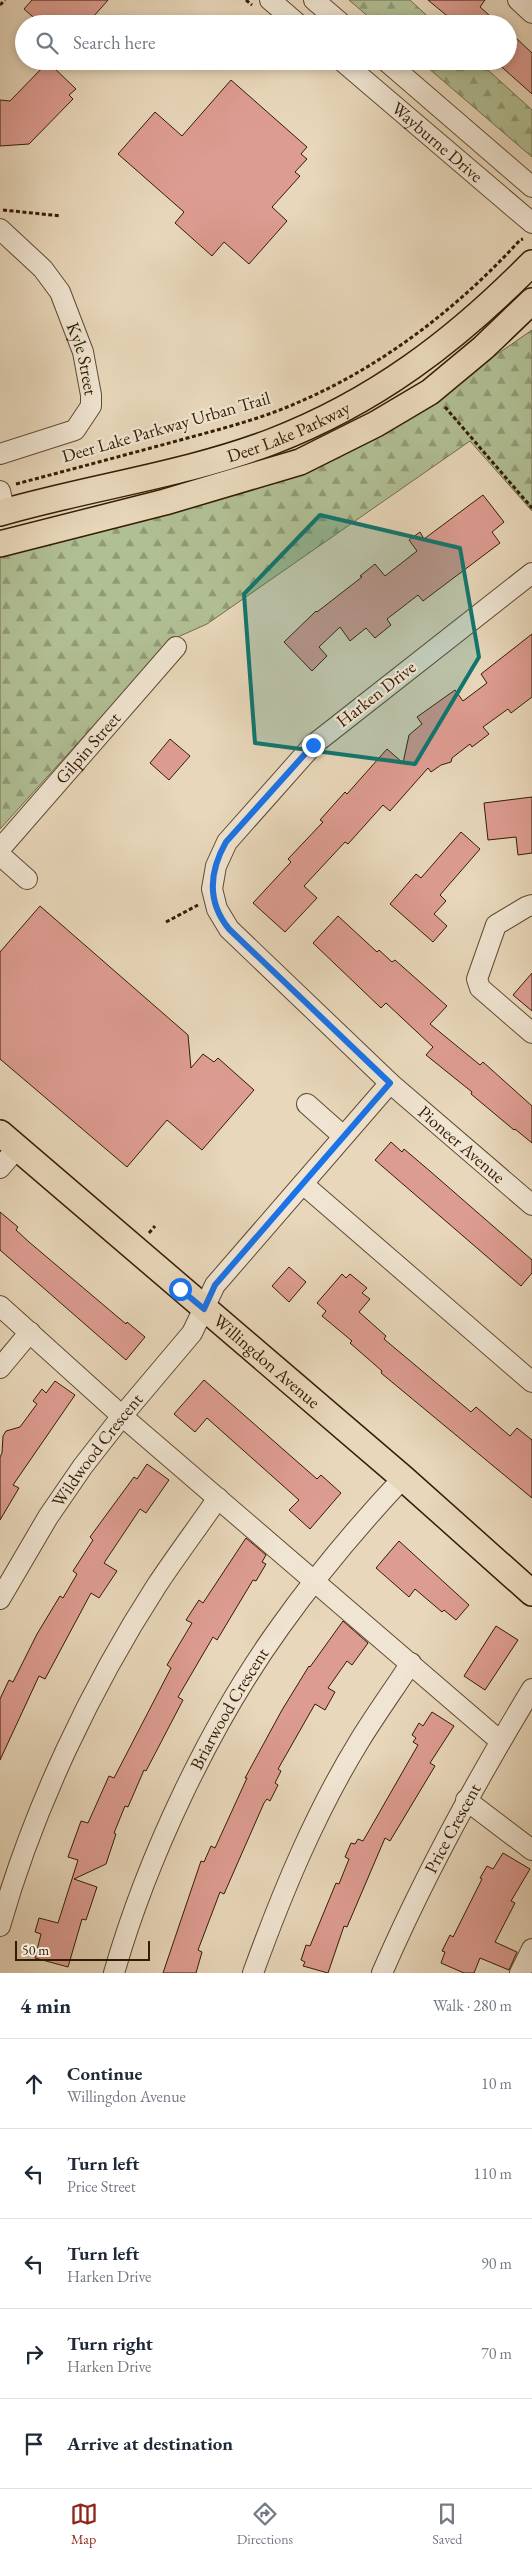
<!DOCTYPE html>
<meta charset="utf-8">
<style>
body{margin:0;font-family:"EB Garamond",serif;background:#f2f2f3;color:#1f2937}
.scale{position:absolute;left:15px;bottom:12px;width:135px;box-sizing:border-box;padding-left:5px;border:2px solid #341c04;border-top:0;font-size:14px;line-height:18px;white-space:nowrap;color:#341c04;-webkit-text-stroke:4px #f0e5d2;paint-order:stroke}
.stop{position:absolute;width:15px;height:15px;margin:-11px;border:4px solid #1a73e8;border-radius:50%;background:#fff}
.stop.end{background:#1a73e8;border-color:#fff;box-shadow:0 1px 5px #0008}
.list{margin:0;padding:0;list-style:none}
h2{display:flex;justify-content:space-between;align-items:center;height:65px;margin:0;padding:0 20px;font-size:21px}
h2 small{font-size:16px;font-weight:400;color:#747a83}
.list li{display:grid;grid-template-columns:32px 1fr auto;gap:15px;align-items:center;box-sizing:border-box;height:90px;padding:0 20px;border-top:1px solid #e0e1e3}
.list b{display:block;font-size:19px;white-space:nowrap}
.list p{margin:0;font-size:16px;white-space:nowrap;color:#747a83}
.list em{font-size:16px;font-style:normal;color:#747a83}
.icon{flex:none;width:28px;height:28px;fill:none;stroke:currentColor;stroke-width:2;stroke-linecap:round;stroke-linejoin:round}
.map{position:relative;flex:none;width:532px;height:1973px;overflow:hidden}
.search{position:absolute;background:#fff;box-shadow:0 2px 8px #0003;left:15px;right:15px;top:15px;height:55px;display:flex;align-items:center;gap:12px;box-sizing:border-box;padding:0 18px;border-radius:28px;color:#747a83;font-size:19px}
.sheet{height:515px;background:#fff}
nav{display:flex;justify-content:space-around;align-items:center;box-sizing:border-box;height:70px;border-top:1px solid #e0e1e3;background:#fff;font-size:14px;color:#747a83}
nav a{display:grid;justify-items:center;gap:2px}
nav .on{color:#8f2418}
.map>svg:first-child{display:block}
.forest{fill:url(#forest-firs);stroke:#726e4c}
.building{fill:#dd9c91;stroke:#341c04}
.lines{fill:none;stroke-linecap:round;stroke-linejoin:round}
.minor-casing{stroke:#614b32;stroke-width:22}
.major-casing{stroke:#341c04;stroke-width:28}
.path{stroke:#341c04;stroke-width:3;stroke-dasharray:4 2.5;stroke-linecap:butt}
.minor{stroke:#f0e5d2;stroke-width:20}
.major{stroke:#e8d7ba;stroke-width:25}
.route{stroke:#1a73e8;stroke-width:6}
.marked{fill:#0f766e;fill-opacity:0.2;stroke:#0f766e;stroke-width:4;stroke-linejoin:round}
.labels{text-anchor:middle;stroke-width:4.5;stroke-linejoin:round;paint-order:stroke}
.street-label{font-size:18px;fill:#341c04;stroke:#f0e5d2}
</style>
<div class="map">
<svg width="532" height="1973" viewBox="0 0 532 1973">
<defs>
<pattern id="forest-firs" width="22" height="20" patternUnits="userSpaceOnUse" patternTransform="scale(1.25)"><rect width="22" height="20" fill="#b1bf94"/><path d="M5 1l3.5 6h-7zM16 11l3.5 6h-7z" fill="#919a77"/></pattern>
</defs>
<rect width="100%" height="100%" fill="#e8d7ba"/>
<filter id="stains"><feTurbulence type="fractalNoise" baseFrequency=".004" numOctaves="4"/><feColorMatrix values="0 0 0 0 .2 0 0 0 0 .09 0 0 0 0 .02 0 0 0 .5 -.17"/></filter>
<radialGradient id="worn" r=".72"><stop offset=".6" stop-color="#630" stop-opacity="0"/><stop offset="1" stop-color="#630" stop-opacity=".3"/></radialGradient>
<path class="forest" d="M 349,0 L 410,0 L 436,24 L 377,24 Z
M 420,61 L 478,61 L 532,110 L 532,157 Z
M 532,330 L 532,511 L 470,441 L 207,624 L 171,640 L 0,829 L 0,555 L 296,474 L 483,364 Z"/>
<path class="building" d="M 32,0 L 108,0 L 87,24 L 41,24 L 24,9 Z
M 428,0 L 485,0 L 480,7 L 499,24 L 457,24 Z
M 516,38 L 532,53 L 532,94 L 495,61 L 508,61 L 508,47 Z
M 51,65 L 76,89 L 69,95 L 73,99 L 29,144 L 0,146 L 0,100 L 10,101 L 44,66 L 47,69 Z
M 231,80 L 307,147 L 301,154 L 307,159 L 295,172 L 300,176 L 272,207 L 287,221 L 249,264 L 224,242 L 212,256 L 175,223 L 184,212 L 118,154 L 155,112 L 182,136 Z
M 483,495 L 504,522 L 492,532 L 500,543 L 423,601 L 418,595 L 387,619 L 391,625 L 375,638 L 366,628 L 350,641 L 340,627 L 319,647 L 327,656 L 312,671 L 284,642 L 316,611 L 317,612 L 362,577 L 360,576 L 375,564 L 385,576 L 417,551 L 409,540 L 420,532 L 424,539 Z
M 532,634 L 532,697 L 511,713 L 508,709 L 483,727 L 489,734 L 472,747 L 470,744 L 452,758 L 451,762 L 441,765 L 431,772 L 428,768 L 390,811 L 383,805 L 348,844 L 345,842 L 304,886 L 317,898 L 285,932 L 253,903 L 291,862 L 288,859 L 323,822 L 320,820 L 345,792 L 347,794 L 387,749 L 403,763 L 409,735 L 422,724 L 417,717 L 455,690 L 463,701 L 487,683 L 481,674 Z
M 170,739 L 190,756 L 169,780 L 150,763 Z
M 532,797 L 532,853 L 518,855 L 516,837 L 488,840 L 484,803 Z
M 461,832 L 480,849 L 440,895 L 446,901 L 434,914 L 447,926 L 433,942 L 390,904 L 416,874 L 421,878 Z
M 40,906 L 188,1035 L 191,1068 L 203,1054 L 214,1062 L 218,1058 L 254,1090 L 202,1150 L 167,1120 L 127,1167 L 0,1059 L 0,952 Z
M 338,916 L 377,952 L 379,950 L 392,962 L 395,960 L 447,1006 L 430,1024 L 480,1065 L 483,1062 L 532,1106 L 532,1143 L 515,1129 L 514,1130 L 471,1094 L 472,1092 L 426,1055 L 433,1047 L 386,1003 L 381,1008 L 313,943 Z
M 532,973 L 532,1011 L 513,995 Z
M 391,1142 L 402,1152 L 404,1149 L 431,1172 L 532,1260 L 532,1273 L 521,1286 L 375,1160 Z
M 0,1212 L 18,1227 L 16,1230 L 29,1242 L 126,1324 L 127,1322 L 145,1337 L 126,1360 L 0,1250 Z
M 289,1267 L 306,1282 L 289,1302 L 272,1286 Z
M 342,1274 L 346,1278 L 350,1274 L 367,1288 L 362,1293 L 370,1299 L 359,1312 L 386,1336 L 384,1339 L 471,1412 L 476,1407 L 510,1436 L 517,1428 L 532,1440 L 532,1498 L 381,1373 L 382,1371 L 350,1343 L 352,1341 L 322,1316 L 326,1311 L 317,1303 Z
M 204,1380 L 317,1479 L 321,1475 L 341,1493 L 310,1529 L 289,1510 L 299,1500 L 207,1418 L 195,1432 L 174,1414 Z
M 55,1381 L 75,1395 L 13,1485 L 19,1488 L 0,1520 L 0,1457 L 2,1453 L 3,1436 L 6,1431 L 20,1427 L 37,1404 L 33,1401 L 42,1389 L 46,1393 Z
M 147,1464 L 169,1480 L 146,1513 L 140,1509 L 104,1563 L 117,1571 L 99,1598 L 91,1593 L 45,1679 L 39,1676 L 0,1760 L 0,1699 L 9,1680 L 13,1682 L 37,1634 L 60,1596 L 63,1598 L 77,1574 L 73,1571 L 93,1540 L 90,1537 L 134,1477 L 137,1479 Z
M 246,1538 L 266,1555 L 262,1562 L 266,1564 L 256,1581 L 253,1580 L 217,1640 L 213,1637 L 178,1697 L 183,1700 L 146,1771 L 144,1770 L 128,1807 L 125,1806 L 114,1833 L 116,1834 L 106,1864 L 74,1879 L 97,1887 L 86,1920 L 82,1919 L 68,1967 L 35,1958 L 41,1934 L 35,1932 L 39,1918 L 58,1923 L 78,1860 L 68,1857 L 81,1821 L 88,1823 L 109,1776 L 114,1778 L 171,1668 L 167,1665 L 192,1623 L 186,1620 L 199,1600 L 203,1603 Z
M 399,1541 L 469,1605 L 456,1620 L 444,1610 L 442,1612 L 415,1589 L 409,1597 L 376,1568 Z
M 343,1621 L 368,1643 L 352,1665 L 347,1661 L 328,1688 L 335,1692 L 325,1710 L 315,1704 L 278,1769 L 281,1771 L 275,1783 L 278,1785 L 270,1801 L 267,1799 L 264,1803 L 224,1894 L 220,1892 L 198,1950 L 202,1952 L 196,1973 L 163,1973 L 201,1861 L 204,1862 L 211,1846 L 215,1848 L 247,1778 L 245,1778 L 282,1710 L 309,1666 L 310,1667 Z
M 496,1626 L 518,1640 L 485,1690 L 464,1676 Z
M 432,1712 L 454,1726 L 430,1763 L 435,1766 L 390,1841 L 385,1838 L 347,1927 L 344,1926 L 328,1973 L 303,1966 L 305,1962 L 301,1960 L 306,1945 L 310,1946 L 336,1883 L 339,1884 L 349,1859 L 345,1857 L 351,1843 L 355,1844 L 358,1839 L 363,1841 L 418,1745 L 413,1742 L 416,1738 L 412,1735 L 419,1723 L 423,1726 Z
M 503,1853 L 530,1869 L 511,1901 L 515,1903 L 495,1942 L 517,1952 L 509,1970 L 480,1958 L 474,1973 L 464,1973 L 441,1963 L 445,1952 L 442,1951 L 450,1935 L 453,1937 L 482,1879 L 480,1878 L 487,1866 L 493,1869 Z"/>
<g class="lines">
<g class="minor-casing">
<g id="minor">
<path d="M 270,0 L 298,24"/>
<path d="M 314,0 L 342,24"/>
<path d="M 518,0 L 532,13"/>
<path id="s1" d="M 342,61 L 532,223"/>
<path d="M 386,61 L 532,187"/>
<path id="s2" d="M 0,229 L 43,269 L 60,292 L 83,352 L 91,395 L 91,406 L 75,430 L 0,454"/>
<path d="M 0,491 L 5,512"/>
<path id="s3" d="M 532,573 L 313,745 L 227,842 L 216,866 L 212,889 L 217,909 L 229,929 L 390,1083 L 532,1205"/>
<path id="s4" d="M 0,849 L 176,647"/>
<path d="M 0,855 L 27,879"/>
<path d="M 532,905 L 526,907 L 496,925 L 477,979 L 480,988 L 532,1033"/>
<path d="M 307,1104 L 343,1136"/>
<path d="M 0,1168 L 17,1148"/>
<path d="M 303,1184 L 532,1382"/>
<path d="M 0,1306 L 122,1416 L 500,1741"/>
<path d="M 0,1368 L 30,1332"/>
<path id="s5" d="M 0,1599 L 48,1517 L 83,1466 L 122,1416 L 192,1333 L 215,1285 L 390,1083"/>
<path d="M 466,1800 L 532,1850"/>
<path d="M 0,1926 C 33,1809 91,1687 157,1585 C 177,1555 198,1527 218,1498"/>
<path id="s6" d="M 114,1973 C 147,1858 210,1724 280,1627 C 317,1575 359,1525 403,1478"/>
<path d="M 253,1973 C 282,1893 315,1813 360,1740 C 376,1714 394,1689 411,1663"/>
<path id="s7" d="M 382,1973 C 425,1874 476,1781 532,1689"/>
<path d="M 520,1973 L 532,1949"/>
</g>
</g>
<g class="major-casing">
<g id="major">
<path id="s8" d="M 0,513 C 90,487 184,475 271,442 C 375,402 455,341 532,263"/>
<path d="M 0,544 L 165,502 L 300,462 L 376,424 L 430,392 L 483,348 L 532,301"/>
<path id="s9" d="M 0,1133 L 403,1478 L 532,1593"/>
</g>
</g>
<path class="path" d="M 246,0 L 252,5
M 0,5 L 5,0
M 317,61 L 324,67
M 3,210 L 61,216
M 445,407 L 532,508
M 16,484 C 69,470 121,456 173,442 C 216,430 259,420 299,402 C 383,366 459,307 520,240 L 523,239
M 166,922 L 198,905
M 149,1233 L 155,1226"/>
<use href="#minor" class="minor"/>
<use href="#major" class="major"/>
</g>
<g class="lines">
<path class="route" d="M 180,1289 L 204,1309 L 215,1285 L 390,1083 L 229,929 C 207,902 209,872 226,842 L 313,745"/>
</g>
<path class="marked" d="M 320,515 L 460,548 L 479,657 L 415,764 L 255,743 L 244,594 Z"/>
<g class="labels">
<g class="street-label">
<text dy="6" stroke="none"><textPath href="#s1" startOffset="125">Wayburne Drive</textPath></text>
<text dy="6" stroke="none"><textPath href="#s2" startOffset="158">Kyle Street</textPath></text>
<text transform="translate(166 427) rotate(-16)" y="6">Deer Lake Parkway Urban Trail</text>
<text dy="6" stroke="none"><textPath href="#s8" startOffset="300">Deer Lake Parkway</textPath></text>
<text transform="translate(376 694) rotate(-38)" y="6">Harken Drive</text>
<text dy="6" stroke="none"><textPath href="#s4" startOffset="134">Gilpin Street</textPath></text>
<text dy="6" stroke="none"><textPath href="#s3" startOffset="819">Pioneer Avenue</textPath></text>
<text dy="6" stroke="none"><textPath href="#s9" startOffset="351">Willingdon Avenue</textPath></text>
<text dy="6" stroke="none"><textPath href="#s5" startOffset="178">Wildwood Crescent</textPath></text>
<text dy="6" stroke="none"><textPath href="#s6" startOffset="289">Briarwood Crescent</textPath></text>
<text dy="6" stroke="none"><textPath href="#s7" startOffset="161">Price Crescent</textPath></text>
</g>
</g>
<rect width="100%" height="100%" filter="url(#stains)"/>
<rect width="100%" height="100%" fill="url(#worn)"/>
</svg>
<div class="scale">50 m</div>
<div class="stop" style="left:180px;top:1289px"></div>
<div class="stop end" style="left:313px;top:745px"></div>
<div class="search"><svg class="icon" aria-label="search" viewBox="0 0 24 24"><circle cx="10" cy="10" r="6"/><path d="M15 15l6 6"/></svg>Search here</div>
</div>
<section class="sheet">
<h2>4 min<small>Walk · 280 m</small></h2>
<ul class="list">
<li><svg class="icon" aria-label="ahead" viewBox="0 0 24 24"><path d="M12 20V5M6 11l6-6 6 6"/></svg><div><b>Continue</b><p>Willingdon Avenue</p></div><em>10 m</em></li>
<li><svg class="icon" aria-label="left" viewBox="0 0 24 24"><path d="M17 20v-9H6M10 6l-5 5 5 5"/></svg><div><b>Turn left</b><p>Price Street</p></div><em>110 m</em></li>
<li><svg class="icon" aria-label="left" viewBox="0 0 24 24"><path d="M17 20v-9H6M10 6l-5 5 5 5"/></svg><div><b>Turn left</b><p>Harken Drive</p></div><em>90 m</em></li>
<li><svg class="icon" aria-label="right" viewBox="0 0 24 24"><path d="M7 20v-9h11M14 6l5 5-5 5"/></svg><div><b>Turn right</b><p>Harken Drive</p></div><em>70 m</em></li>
<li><svg class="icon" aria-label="arrive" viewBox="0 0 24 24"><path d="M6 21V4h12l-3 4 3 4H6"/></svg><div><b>Arrive at destination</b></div></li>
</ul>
</section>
<nav>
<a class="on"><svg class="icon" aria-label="map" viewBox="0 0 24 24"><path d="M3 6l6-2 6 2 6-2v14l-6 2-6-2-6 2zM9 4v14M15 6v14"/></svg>Map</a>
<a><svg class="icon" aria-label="directions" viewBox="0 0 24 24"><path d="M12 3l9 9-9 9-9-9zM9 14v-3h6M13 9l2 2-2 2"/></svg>Directions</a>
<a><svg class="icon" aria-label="saved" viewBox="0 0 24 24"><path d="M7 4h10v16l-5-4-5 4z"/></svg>Saved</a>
</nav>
